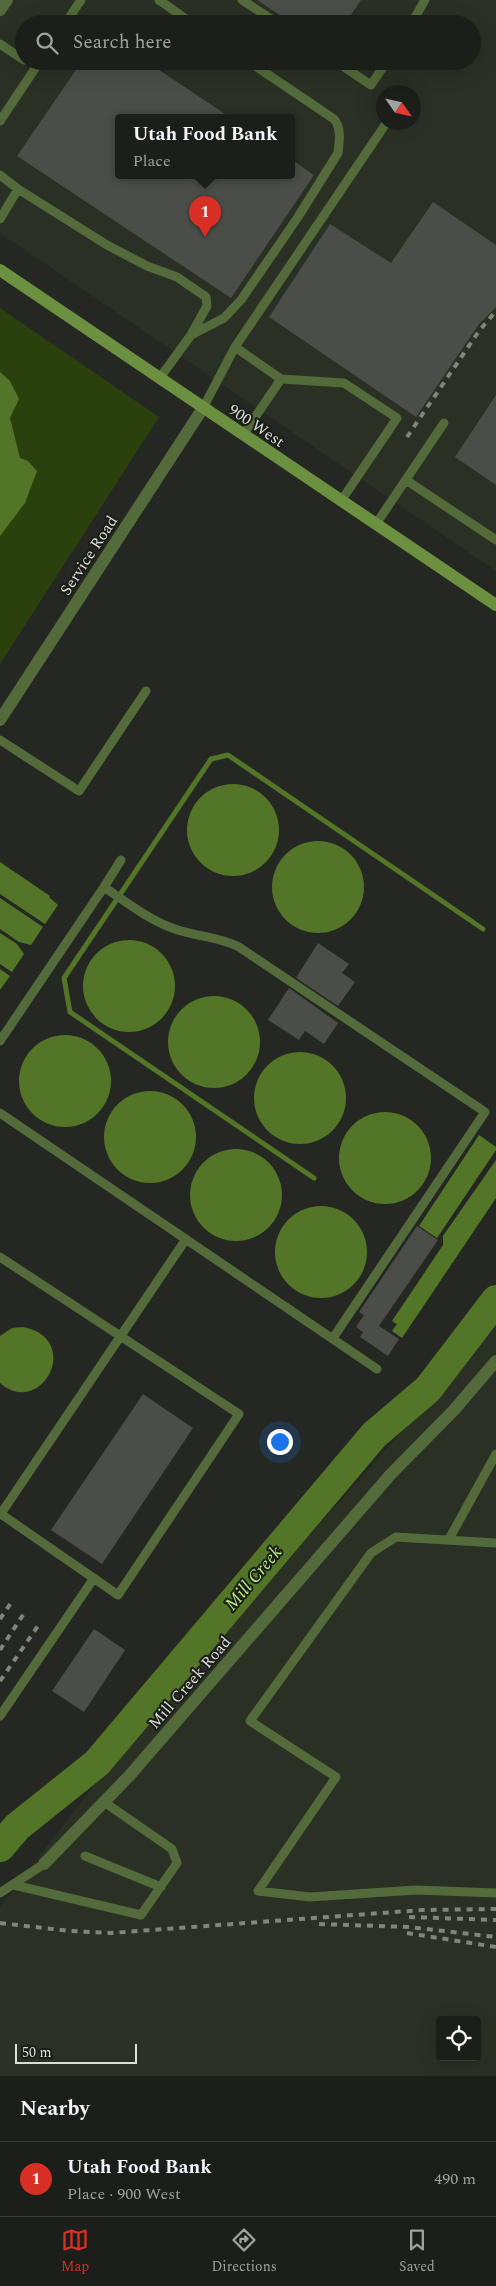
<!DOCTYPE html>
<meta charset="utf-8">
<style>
body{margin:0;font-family:Spectral,serif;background:#292b27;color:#f1f3f6}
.controls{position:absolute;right:15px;bottom:15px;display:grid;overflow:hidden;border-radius:5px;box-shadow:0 5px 20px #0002}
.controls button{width:45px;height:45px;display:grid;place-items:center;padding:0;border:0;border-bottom:1px solid #3a3c39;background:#1c1e1a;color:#f1f3f6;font:25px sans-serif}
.compass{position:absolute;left:376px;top:85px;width:45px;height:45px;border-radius:50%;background:#1c1e1a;box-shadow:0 5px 20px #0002;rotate:124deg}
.scale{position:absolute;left:15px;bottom:12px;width:122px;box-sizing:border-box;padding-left:5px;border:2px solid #dcdeda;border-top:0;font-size:14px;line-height:18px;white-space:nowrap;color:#dcdeda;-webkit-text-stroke:4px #1b1e18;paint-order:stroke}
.you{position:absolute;left:279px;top:1441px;width:18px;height:18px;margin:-12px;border:4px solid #fff;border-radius:50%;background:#1a73e8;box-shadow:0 0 0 8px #1a73e833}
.badge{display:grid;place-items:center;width:32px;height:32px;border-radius:50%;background:#d93025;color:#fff;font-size:16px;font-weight:700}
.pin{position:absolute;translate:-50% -41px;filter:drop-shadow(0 1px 2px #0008)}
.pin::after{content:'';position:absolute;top:26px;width:18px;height:15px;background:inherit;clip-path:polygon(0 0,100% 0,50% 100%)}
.popup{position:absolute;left:115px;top:114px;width:180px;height:65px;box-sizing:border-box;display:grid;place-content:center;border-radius:5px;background:#1c1e1a;filter:drop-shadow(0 1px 4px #0005);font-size:16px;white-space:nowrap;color:#a0a2a2}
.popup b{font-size:19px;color:#f1f3f6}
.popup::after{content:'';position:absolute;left:50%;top:100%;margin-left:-10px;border:10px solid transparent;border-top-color:#1c1e1a}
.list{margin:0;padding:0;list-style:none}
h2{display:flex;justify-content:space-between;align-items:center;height:65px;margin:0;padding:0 20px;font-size:21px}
h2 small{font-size:16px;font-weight:400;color:#a0a2a2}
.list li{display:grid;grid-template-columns:32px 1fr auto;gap:15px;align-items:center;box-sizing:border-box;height:75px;padding:0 20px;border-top:1px solid #3a3c39}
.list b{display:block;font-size:19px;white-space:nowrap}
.list p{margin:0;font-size:16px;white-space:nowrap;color:#a0a2a2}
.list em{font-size:16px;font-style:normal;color:#a0a2a2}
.icon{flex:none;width:28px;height:28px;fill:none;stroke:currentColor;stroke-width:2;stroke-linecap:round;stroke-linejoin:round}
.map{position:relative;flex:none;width:496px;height:2076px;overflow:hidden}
.search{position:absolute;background:#1c1e1a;box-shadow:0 5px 20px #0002;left:15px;right:15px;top:15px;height:55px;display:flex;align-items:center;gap:12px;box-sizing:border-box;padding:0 18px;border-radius:28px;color:#a0a2a2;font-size:19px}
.sheet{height:140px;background:#1c1e1a}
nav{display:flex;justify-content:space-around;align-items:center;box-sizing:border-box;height:70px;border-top:1px solid #3a3c39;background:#1c1e1a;font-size:14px;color:#a0a2a2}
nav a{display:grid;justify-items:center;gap:2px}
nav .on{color:#d93025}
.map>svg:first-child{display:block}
.built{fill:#2a3024;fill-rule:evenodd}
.green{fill:#2a400d}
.water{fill:#527527}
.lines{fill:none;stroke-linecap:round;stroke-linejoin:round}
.stream{stroke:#527527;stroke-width:5}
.river{stroke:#527527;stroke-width:30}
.building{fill:#4b4e48}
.lane{stroke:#536b3a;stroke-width:9}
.street{stroke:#536b3a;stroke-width:12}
.secondary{stroke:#6b9140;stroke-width:12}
.rail{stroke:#81847f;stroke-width:4;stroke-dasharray:6 6;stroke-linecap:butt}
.labels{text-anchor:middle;stroke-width:4;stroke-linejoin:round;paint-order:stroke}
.street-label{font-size:16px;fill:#dcdeda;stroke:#1b1e18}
.water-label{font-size:18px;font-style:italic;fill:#baed85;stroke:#1b1e18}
</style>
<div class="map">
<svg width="496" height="2076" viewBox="0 0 496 2076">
<rect width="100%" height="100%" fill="#252822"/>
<path class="built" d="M 0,0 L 496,0 L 496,571 L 0,233 ZM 24,24 L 472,24 L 472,61 L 24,61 ZM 384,92 L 414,92 L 414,122 L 384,122 ZM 119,118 L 291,118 L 291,176 L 119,176 Z
M 496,1326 L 496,2076 L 0,2076 L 0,1907 L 139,1727 ZM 440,2020 L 477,2020 L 477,2057 L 440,2057 Z"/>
<path class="green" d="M 0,308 L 159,417 L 0,664 Z"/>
<path class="water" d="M 0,372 L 10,381 L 19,399 L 10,418 L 20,458 L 28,461 L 37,471 L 25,503 L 0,536 Z
M187 830a46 46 0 1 1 92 0a46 46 0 1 1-92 0Z
M272 887a46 46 0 1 1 92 0a46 46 0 1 1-92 0Z
M 0,862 L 50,896 L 49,897 L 58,905 L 45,924 L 0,894 Z
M 0,898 L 43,927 L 31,945 L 19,942 L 0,929 Z
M 0,933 L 17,944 L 24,954 L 12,972 L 0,964 Z
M83 986a46 46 0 1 1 92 0a46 46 0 1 1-92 0Z
M 0,969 L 10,976 L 0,990 Z
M168 1042a46 46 0 1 1 92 0a46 46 0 1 1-92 0Z
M19 1081a46 46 0 1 1 92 0a46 46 0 1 1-92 0Z
M254 1098a46 46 0 1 1 92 0a46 46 0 1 1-92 0Z
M104 1137a46 46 0 1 1 92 0a46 46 0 1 1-92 0Z
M339 1158a46 46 0 1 1 92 0a46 46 0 1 1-92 0Z
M 479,1135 L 496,1147 L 496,1150 L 437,1238 L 419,1226 Z
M190 1195a46 46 0 1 1 92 0a46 46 0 1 1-92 0Z
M 496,1160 L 496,1198 L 402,1338 L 392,1331 L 397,1324 L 392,1321 L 443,1245 L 443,1236 Z
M275 1252a46 46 0 1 1 92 0a46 46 0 1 1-92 0Z
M 23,1327 C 84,1339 41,1419 0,1383 L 0,1336 L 12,1328 Z"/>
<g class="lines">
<path class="stream" d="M 314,1178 L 70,1012 L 64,978 L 211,759 L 228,755 L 483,929"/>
<path class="river" d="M 0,1847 L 17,1827 L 97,1763 L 374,1435 L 428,1389 L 496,1300"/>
</g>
<path class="building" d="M 257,0 L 361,0 L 345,24 L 293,24 Z
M 82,61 L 146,61 L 231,118 L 119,118 L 119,176 L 291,176 L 291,159 L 314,175 L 231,298 L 17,156 Z
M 433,202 L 496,245 L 496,307 L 479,324 L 416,417 L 269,317 L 330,224 L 391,263 Z
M 496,395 L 496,485 L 455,457 Z
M 318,943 L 349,964 L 342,973 L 355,982 L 338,1006 L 296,978 Z
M 289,988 L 338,1023 L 324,1044 L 305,1031 L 299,1040 L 268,1020 Z
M 417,1226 L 438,1240 L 379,1326 L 399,1339 L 388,1356 L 360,1337 L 363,1332 L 356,1327 L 364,1315 L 359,1312 Z
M 143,1394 L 193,1428 L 102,1564 L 51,1530 Z
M 94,1629 L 125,1650 L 84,1712 L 52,1691 Z"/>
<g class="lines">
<path class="lane" d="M 159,0 L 193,24
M 242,0 L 279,24
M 65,24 L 81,0
M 411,24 L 425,0
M 0,44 L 24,60
M 335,61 L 371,85 L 387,61
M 0,121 L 40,61
M 0,175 L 18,189 L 0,219
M 18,189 L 107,245 L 147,266 L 177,277 L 206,297 L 207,306 L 192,333
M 235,347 L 281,379 L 243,435
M 159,379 L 191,335 L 224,318 L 241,300 L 298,217 L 338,153 C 339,142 342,128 334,119 L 248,61
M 281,379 L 344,383 L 397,418 L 341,501
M 203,408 L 235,347 L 387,122
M 406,480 L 496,540
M 376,524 L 444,423
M 0,740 L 79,791 L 146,691
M 121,860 L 104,887 C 126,902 149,920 175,929 C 197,937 217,936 239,947 L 485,1112 L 333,1338
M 0,1041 L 104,887
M 0,1113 L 377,1369
M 0,1257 L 239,1414 L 118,1595 L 1,1514
M 0,1515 L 186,1239
M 449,1539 L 496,1454
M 496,1543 L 396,1537 L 371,1553 L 250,1721 L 336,1777 L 258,1891 L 310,1897 L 416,1890 L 496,1893
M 0,1716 L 94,1578
M 85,1856 L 161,1887
M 14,1885 L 141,1915 L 177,1863 L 172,1849 L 104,1802
M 0,1893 L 44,1864"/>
<path class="street" d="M 0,10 L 7,0
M 0,720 L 203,408
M 44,1864 L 130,1775 L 391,1474 L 454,1410 L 496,1361"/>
<path class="secondary" d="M 0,270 L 496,605"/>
<path class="rail" d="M 407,437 L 479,331 L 496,311
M 0,1619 L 11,1603
M 0,1650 L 25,1612
M 0,1681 L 40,1623
M 409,1917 L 496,1920
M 0,1923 L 70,1931 L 111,1933 L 422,1910 L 496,1909
M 319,1924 L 409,1927 L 496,1937
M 407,1933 L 496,1947"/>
</g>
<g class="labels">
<g class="street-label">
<text transform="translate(257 425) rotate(34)" y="6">900 West</text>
<text transform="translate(88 555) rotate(-57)" y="6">Service Road</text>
<text transform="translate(189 1682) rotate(-49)" y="6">Mill Creek Road</text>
</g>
<g class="water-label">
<text transform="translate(253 1578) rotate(-50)" y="6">Mill Creek</text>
</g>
</g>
</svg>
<div class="controls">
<button><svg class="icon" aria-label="locate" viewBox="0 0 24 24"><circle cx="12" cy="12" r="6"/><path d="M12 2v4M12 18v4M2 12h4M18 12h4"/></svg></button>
</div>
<svg class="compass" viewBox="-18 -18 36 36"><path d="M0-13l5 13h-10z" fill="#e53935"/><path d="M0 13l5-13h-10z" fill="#a0a2a2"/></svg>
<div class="scale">50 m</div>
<div class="you"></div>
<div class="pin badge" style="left:205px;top:237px">1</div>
<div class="popup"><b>Utah Food Bank</b>Place</div>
<div class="search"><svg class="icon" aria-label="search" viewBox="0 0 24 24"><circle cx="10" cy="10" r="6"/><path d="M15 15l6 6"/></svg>Search here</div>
</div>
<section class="sheet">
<h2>Nearby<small></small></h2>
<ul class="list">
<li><span class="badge">1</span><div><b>Utah Food Bank</b><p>Place · 900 West</p></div><em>490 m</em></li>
</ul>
</section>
<nav>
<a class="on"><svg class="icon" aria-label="map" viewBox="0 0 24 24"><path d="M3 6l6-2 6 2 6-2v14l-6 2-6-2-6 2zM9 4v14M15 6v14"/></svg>Map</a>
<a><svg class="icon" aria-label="directions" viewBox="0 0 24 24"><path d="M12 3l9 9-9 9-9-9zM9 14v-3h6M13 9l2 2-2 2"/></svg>Directions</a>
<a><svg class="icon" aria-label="saved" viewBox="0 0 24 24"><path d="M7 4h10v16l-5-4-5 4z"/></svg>Saved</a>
</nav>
